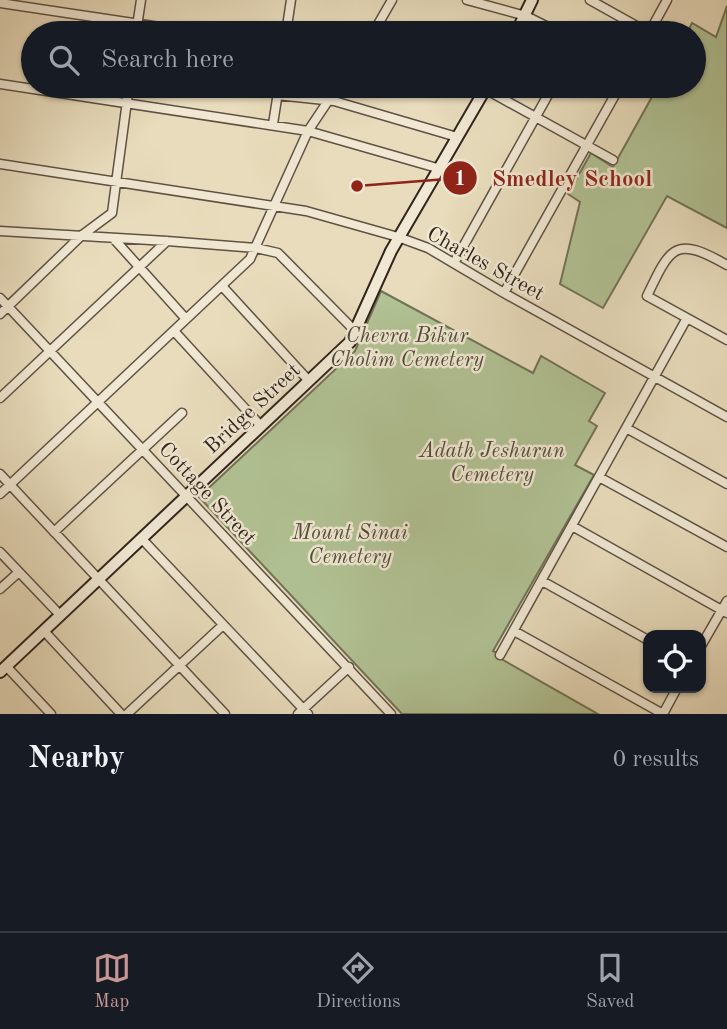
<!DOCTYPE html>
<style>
body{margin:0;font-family:"Old Standard TT",serif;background:#242831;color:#f1f3f6}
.controls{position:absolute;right:21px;bottom:21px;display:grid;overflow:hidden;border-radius:14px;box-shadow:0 2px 5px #0004}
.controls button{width:63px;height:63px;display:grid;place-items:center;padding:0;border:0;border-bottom:2px solid #363941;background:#171b24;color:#f1f3f6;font:35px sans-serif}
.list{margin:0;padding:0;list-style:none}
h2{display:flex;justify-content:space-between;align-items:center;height:91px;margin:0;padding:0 28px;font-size:30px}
h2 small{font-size:23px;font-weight:400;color:#9ea1a6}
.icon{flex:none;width:38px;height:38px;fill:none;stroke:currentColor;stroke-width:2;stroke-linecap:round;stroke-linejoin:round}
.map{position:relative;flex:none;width:727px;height:714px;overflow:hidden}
.search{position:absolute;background:#171b24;box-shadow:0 2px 5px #0004;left:21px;right:21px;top:21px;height:77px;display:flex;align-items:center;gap:18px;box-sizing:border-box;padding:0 24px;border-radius:38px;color:#9ea1a6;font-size:26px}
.sheet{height:217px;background:#171b24}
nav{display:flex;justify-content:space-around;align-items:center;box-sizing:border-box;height:98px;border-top:2px solid #363941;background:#171b24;font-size:19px;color:#9ea1a6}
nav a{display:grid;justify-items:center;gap:4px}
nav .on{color:#c59692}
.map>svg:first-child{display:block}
.green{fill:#b1c294;stroke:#717358;stroke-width:2}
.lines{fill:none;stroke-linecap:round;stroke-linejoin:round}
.minor-casing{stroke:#5f5245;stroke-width:11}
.secondary-casing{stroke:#31241d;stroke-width:14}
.minor{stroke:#f0e8d3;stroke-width:8}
.secondary{stroke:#f0e8d3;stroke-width:10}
.labels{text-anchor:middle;stroke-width:5;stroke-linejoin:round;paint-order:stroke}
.street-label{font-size:21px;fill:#31241d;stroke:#f0e8d3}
.park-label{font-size:21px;font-style:italic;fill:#514c3b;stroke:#f0e8d3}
.leader{fill:none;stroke:#8f2418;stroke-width:2.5}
.callout-dot{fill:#8f2418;stroke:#f0e8d3;stroke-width:2.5}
.mark-label{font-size:21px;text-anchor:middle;font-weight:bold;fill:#fff}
.callout-label{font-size:23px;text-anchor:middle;font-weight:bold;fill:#8f2418;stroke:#f0e8d3;stroke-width:5;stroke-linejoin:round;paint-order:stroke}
</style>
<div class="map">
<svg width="727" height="714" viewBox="0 0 727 714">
<rect width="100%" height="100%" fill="#e8dcbc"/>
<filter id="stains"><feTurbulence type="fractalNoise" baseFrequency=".00286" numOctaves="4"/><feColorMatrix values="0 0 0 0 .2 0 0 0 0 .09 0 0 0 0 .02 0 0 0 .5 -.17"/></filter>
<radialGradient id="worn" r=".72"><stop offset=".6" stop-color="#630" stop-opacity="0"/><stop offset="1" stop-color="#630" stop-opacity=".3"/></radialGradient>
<path class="green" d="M 727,6 L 727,228 L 667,196 L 603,308 L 560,284 L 580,202 L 568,194 L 591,153 L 613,167 L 658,86 L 694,86 L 694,33 L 687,33 L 692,23 L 716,37 Z
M 381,291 L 533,373 L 541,356 L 605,393 L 589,421 L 597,426 L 575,465 L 594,475 L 493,651 L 499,654 L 496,656 L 598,714 L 402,714 L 199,497 L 355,351 Z"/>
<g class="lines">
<g class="minor-casing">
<path id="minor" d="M 467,0 L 526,16 L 560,33
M 590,0 L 649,33
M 0,3 L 200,33
M 136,33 L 141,0
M 286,33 L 291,0
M 373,33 L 392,0
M 649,33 L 667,0
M 0,84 L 308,131 L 437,168
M 464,86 L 484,91
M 485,89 L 613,160
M 277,95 L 334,101 L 457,137
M 273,124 L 279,86
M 0,164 L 306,211 L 398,237 L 428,248 L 504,293 L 727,417
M 0,231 L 167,241 L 256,248 L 278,253 L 356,332
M 114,239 L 186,319
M 454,263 L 553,86
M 727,265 C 676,236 671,245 647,296 L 727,340
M 222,286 L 309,381
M 504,293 L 620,86
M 0,298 L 391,714
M 0,314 L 81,236 L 112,213 L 129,86
M 174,331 L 261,426
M 0,398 L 167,241
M 626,428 L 727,484
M 0,474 L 225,714
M 599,477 L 727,547
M 0,494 L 250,259 L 308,131 L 338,86
M 572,526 L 727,613
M 54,532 L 182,413
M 142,539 L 308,714
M 0,552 L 60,615
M 542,581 L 648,640
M 0,589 L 19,572
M 44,631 L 121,714
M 514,631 L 663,714
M 701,646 L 727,601
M 500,655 L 687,318
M 6,666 L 51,714
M 127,714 L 223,625
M 298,714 L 349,667
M 663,714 L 677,688"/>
</g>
<g class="secondary-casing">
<path id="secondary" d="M 516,33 L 532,0
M 0,672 L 350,342 L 391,251 L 487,86"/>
</g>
<use href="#minor" class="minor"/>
<use href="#secondary" class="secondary"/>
</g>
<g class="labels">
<g class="street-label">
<text transform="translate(486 263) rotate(29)" y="7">Charles Street</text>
<text transform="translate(252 408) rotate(-43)" y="7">Bridge Street</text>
<text transform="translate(208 493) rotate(47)" y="7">Cottage Street</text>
</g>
<g class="park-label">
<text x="407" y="342">Chevra Bikur<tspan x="407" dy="24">Cholim Cemetery</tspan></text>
<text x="492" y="457">Adath Jeshurun<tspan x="492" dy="24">Cemetery</tspan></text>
<text x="350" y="539">Mount Sinai<tspan x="350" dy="24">Cemetery</tspan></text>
</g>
</g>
<path class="leader" d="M357 186L460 178"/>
<g class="callout-dot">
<circle cx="357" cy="186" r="7"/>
<circle cx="460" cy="178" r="18"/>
</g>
<g class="mark-label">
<text x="460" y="185">1</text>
</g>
<g class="callout-label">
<text x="572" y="186">Smedley School</text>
</g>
<rect width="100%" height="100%" filter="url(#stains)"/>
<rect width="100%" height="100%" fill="url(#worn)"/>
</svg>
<div class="controls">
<button><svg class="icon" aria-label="locate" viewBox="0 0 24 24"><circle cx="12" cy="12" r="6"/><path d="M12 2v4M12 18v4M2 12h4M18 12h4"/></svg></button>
</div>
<div class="search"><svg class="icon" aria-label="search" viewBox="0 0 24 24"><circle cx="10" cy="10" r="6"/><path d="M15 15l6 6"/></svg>Search here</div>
</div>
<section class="sheet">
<h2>Nearby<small>0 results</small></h2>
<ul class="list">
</ul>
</section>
<nav>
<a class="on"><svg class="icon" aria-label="map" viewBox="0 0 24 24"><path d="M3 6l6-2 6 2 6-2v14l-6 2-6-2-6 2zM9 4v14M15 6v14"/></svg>Map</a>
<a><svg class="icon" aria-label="directions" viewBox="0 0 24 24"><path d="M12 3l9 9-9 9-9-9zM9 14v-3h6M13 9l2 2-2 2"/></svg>Directions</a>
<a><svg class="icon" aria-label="saved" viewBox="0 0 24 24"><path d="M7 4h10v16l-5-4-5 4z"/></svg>Saved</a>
</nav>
